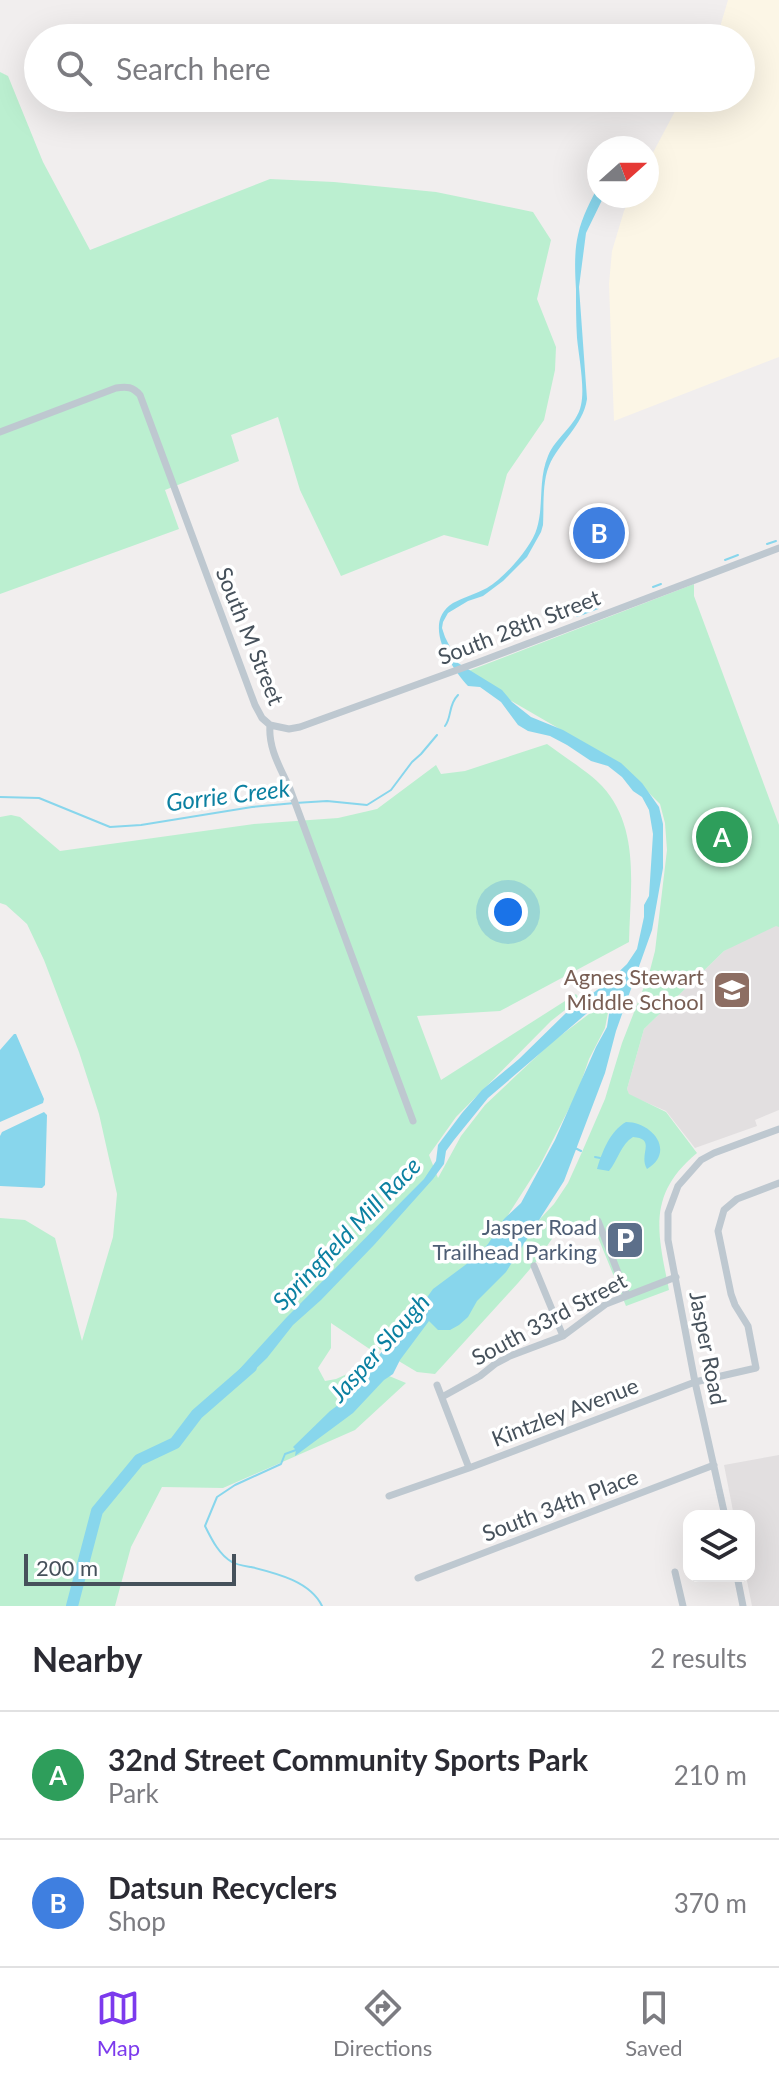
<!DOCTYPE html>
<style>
body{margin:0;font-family:Lato,sans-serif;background:#f2f2f3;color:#2b2b33}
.controls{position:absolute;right:24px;bottom:24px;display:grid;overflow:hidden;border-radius:16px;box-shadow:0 8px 32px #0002}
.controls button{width:72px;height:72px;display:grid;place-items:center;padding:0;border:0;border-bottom:2px solid #e1e1e2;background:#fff;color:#2b2b33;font:40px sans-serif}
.compass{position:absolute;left:587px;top:136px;width:72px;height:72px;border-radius:50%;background:#fff;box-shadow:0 8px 32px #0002;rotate:69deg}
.scale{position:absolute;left:24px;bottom:20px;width:212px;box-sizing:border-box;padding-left:8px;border:4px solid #46515b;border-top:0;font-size:22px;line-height:28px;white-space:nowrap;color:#46515b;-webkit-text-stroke:6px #fff;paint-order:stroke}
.you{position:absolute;left:508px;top:912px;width:28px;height:28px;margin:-20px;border:6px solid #fff;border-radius:50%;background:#1a73e8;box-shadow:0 0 0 12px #1a73e833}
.badge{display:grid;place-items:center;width:52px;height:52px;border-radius:50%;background:#7c3aed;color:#fff;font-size:26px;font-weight:700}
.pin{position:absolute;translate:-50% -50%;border:4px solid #fff;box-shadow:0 2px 8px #0006}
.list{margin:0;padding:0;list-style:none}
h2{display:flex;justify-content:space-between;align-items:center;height:104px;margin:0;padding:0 32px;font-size:34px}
h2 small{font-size:26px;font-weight:400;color:#7c7c81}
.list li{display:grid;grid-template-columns:52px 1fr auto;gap:24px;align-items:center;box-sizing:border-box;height:128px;padding:0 32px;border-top:2px solid #e1e1e2}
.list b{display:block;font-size:30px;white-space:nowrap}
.list p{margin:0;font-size:26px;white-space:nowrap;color:#7c7c81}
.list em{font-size:26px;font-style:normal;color:#7c7c81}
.icon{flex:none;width:44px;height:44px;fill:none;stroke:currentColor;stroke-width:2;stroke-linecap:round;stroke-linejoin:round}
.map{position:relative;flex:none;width:779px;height:1606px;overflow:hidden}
.search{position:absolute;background:#fff;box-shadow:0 8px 32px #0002;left:24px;right:24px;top:24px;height:88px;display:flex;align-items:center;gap:20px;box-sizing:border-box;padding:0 28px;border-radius:44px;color:#7c7c81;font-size:30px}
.sheet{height:360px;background:#fff}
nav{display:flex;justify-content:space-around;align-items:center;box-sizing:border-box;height:112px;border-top:2px solid #e1e1e2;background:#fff;font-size:22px;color:#7c7c81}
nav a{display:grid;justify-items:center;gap:4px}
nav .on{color:#7c3aed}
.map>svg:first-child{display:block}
.commercial{fill:#fcf6e6}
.education{fill:#e2dfe0}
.green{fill:#bbefd0}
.water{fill:#88d6ec}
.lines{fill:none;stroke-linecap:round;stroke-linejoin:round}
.stream{stroke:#88d6ec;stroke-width:2}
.river{stroke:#88d6ec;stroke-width:12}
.minor{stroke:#bec8d0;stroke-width:7}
.labels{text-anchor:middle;stroke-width:7;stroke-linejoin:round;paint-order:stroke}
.street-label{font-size:22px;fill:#46515b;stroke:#fff}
.education-label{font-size:22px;fill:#785e54;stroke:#fff;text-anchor:end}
.service-label{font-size:22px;fill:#4e5e75;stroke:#fff;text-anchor:end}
.water-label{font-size:24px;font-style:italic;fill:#0b80a1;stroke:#fff}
</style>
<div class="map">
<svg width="779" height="1606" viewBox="0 0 779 1606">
<rect width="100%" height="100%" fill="#f1eeee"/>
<path class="commercial" d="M 728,0 L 779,0 L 779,357 L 614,421 L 609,284 L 612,251 L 624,211 L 631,196 L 647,196 L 647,164 L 682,98 L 741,98 L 741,38 L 714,38 L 720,27 Z"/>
<path class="education" d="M 779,894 L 779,1110 L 755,1120 L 757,1126 L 695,1148 L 666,1111 L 629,1095 L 627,1089 L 644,1029 L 724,951 L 733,946 Z
M 779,1455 L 779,1606 L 752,1606 L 746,1576 L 749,1576 L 749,1516 L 734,1516 L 724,1465 Z"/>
<path class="green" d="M 0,72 L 8,76 L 43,162 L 90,250 L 270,179 L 334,182 L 436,192 L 533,212 L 551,240 L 537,299 L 556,347 L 555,370 L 544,420 L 507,474 L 488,546 L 444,535 L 341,576 L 300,490 L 278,417 L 231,435 L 239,461 L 165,490 L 179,529 L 0,594 Z
M 694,584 L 694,596 L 779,825 L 779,927 L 776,926 L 724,951 L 644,1029 L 627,1089 L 629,1094 L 666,1112 L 697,1153 C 646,1195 658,1234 669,1290 L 626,1306 L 591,1220 L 561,1228 L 556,1233 L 536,1262 L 518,1283 L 435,1374 L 417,1372 L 377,1348 L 371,1350 L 331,1323 L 331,1348 L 318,1368 L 325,1381 L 336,1379 L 365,1366 L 406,1383 L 355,1430 L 223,1488 L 162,1487 L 131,1547 L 115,1606 L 0,1606 L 0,1218 L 25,1220 L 55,1238 L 82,1341 L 113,1237 L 117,1194 L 99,1114 L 79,1052 L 44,960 L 27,924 L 6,905 L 0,903 L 0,817 L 11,815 L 20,817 L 60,851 L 254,824 L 338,818 L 377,809 L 436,765 L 441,774 L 465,771 L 547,744 C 563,756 590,773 602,786 C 641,828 630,890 629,942 L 500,1011 L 417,1016 L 441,1080 L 576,994 L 579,999 L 551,1021 L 456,1117 L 429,1155 L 438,1178 L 461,1136 L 485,1105 L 552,1042 L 597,1008 L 610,1002 L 605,1028 L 589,1059 L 578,1091 L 540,1165 L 494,1237 L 539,1220 L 554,1204 L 568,1183 L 582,1152 L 605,1099 L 622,1043 L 649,974 L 655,951 L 667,850 L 665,823 L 660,804 L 620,764 L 463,673 Z"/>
<path class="water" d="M 599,184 L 599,196 L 604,196 L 586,233 L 579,287 L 587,399 C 583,426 559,442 549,466 C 542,482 544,508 543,525 L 541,532 L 527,557 L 503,581 L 483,596 L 468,601 L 448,613 L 443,622 L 442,628 L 445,637 L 458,663 L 502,690 L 512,702 L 531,717 L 563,730 L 621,763 L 642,783 L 659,807 L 663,824 L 663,868 L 652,930 L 616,1031 L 605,1073 L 564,1181 L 506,1272 L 477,1301 L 468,1317 L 459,1325 L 450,1330 L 438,1330 L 429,1321 L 400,1360 L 393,1374 L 384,1380 L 353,1413 L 295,1456 L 296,1450 L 293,1447 L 330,1411 L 349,1397 L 373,1362 L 418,1310 L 433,1289 L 476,1257 L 488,1244 L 504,1219 L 521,1203 L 555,1140 L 596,1047 L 607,1027 L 611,1001 L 606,998 L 600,1002 L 488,1098 L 454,1140 L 446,1151 L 444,1164 L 433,1179 L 374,1245 L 321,1300 L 293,1325 L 267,1358 L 245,1379 L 236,1373 L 286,1318 L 424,1179 L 436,1161 L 438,1145 L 462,1113 L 482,1090 L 519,1059 L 567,1012 L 608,982 L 627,964 L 637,949 L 644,917 L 644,905 L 649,896 L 653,834 L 649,810 L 642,797 L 633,791 L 622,777 L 608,766 L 591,761 L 567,745 L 550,736 L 528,731 L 518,725 L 501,702 L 480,687 L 468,686 C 451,667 421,623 453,603 C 464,597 476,594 487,588 C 504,578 532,547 537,528 C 544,504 538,480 548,456 C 555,438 577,425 581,405 C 585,387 579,358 577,338 C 576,322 576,306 576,289 C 575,272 574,252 578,235 C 582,216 591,201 599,184 Z
M 14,1034 L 16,1034 L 44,1099 L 43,1103 L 0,1122 L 0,1050 Z
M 44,1112 L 47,1115 L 45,1185 L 42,1188 L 0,1186 L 0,1136 L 2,1132 Z
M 626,1122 C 652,1122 676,1151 647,1169 C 638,1154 657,1139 633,1137 C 621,1144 618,1160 609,1171 L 597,1169 C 602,1152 610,1131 626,1122 Z"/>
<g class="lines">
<path class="stream" d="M 767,544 L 776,541
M 725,560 L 738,555
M 653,587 L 661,584
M 577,616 L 598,608
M 445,726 C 452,717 448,705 458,695
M 0,797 L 39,798 L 110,827 L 141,825 L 252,807 L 295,803 L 327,801 L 367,805 L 391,790 L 412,762 L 421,754 L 437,735
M 575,1148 L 581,1151
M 595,1157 L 600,1158
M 296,1450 L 285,1454 L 281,1464 L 235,1485 L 217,1497 L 205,1526 C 211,1538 219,1555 232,1562 C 237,1565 245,1566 251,1567 C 275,1573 310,1581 322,1606"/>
<path class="river" d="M 72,1606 L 97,1511 L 139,1460 L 175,1443 L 197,1414 L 251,1367"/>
<path class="minor" d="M 0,432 L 116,388 C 127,386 133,387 140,395 L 255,705 L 262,718 L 270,725 C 268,749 281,769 290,789 L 413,1121
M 270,725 L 289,729 L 300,727 L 479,662 L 779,548
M 598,1221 L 627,1296
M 534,1266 L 563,1336
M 437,1385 L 469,1468
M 442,1397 L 480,1376 L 495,1364 L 510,1356 L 563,1336 L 606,1304 L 676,1277
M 389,1496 L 469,1468 L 695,1382 L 756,1368 L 748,1326 L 735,1305 L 731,1294 L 718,1231 L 724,1210 L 737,1199 L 779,1183
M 725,1516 L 695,1382 L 668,1240 L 668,1213 L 678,1186 L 701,1160 L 714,1153 L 779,1129
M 675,1572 L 683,1606
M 737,1576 L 743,1606
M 418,1578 L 714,1465"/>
</g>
<defs>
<g id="school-square" transform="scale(2)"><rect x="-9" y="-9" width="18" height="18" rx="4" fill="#8d6e63" stroke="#fff"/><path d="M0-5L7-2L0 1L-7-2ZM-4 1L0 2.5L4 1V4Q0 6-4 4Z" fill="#fff"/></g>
<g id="parking-square" transform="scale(2)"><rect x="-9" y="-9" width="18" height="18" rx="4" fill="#5c6f8a" stroke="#fff"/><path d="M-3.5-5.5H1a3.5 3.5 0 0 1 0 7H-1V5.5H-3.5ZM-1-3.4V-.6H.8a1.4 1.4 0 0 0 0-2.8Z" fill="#fff"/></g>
</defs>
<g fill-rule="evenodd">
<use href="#school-square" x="732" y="990"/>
<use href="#parking-square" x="625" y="1240"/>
</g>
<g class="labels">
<g class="street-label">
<text transform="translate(519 627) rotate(-21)" y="8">South 28th Street</text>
<text transform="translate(250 636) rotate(68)" y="8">South M Street</text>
<text transform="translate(549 1319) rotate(-28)" y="8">South 33rd Street</text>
<text transform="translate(708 1348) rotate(79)" y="8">Jasper Road</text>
<text transform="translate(565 1412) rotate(-21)" y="8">Kintzley Avenue</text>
<text transform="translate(560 1505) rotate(-21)" y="8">South 34th Place</text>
</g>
<g class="education-label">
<text x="704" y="985">Agnes Stewart<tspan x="704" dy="25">Middle School</tspan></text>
</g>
<g class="service-label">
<text x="597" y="1235">Jasper Road<tspan x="597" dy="25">Trailhead Parking</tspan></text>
</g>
<g class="water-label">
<text transform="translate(228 796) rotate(-7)" y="8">Gorrie Creek</text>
<text transform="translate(347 1234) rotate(-46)" y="8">Springfield Mill Race</text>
<text transform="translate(380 1348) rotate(-48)" y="8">Jasper Slough</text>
</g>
</g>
</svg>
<div class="controls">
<button><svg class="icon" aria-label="layers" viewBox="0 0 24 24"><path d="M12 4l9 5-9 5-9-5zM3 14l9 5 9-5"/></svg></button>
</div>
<svg class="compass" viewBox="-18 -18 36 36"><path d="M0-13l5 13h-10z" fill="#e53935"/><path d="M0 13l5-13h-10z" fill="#7c7c81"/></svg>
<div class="scale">200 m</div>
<div class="you"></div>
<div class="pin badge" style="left:722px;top:837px;background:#2e9e5b">A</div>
<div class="pin badge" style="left:599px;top:533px;background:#3f7fe0">B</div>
<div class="search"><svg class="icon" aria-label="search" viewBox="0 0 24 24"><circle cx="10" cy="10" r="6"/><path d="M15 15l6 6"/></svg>Search here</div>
</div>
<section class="sheet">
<h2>Nearby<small>2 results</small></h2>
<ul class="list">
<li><span class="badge" style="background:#2e9e5b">A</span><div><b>32nd Street Community Sports Park</b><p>Park</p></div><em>210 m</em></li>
<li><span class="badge" style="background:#3f7fe0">B</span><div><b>Datsun Recyclers</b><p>Shop</p></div><em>370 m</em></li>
</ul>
</section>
<nav>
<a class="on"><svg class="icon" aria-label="map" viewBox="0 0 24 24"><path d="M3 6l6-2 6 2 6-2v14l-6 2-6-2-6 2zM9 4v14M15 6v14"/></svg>Map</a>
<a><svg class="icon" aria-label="directions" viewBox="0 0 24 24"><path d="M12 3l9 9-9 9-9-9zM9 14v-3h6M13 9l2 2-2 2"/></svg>Directions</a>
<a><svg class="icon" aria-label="saved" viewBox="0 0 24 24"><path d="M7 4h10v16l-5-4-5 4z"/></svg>Saved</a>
</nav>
